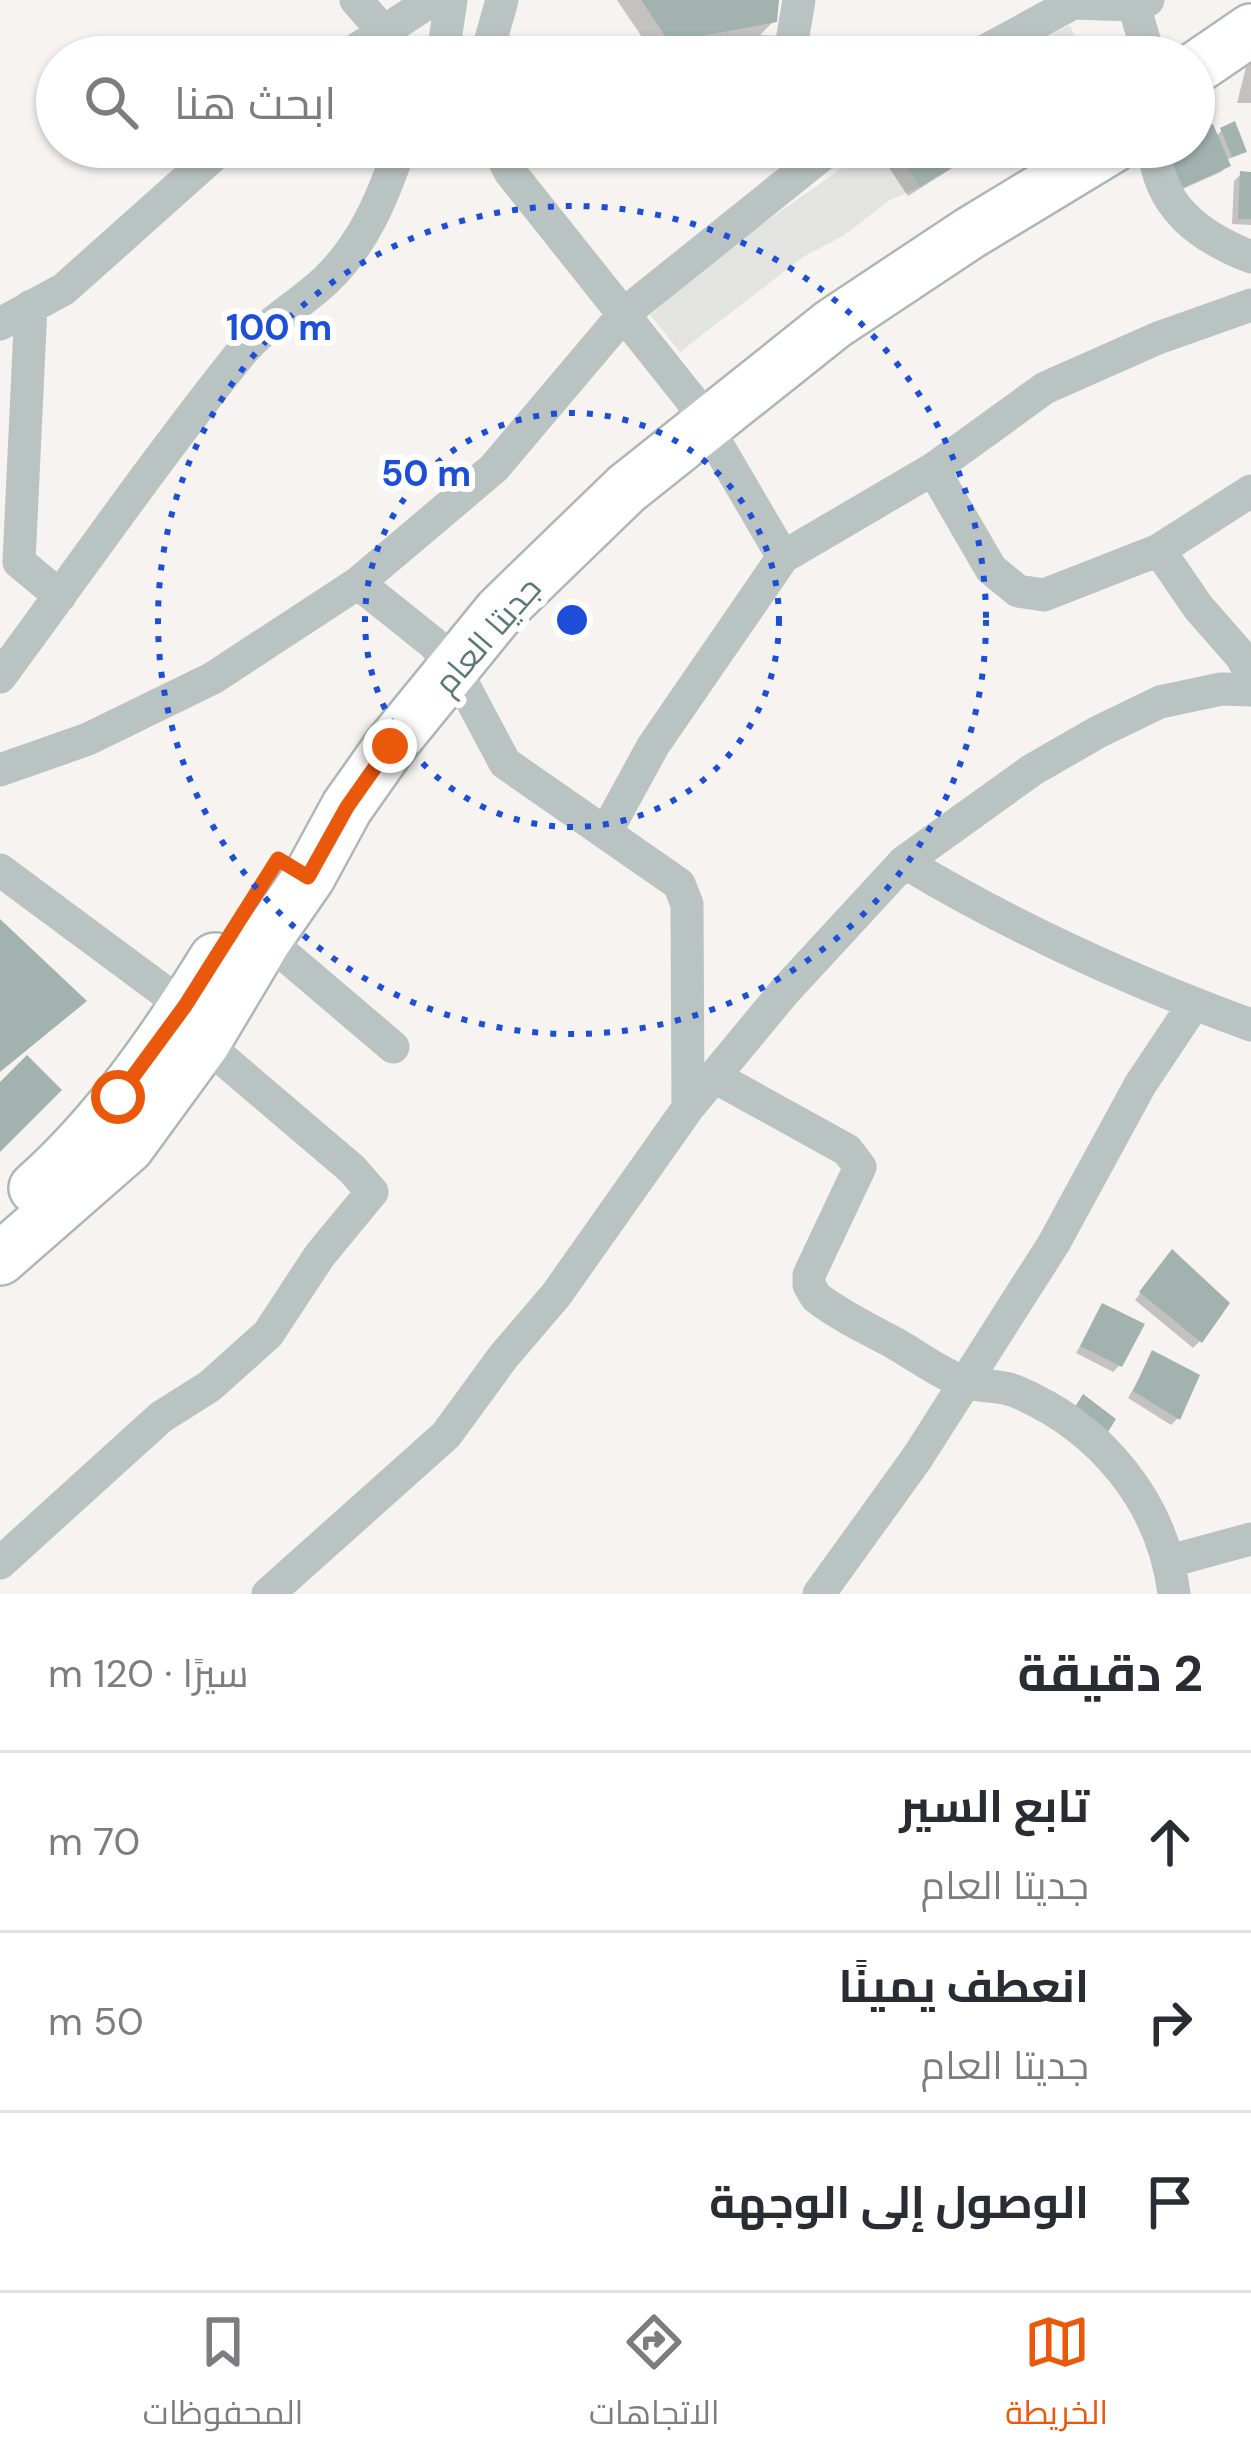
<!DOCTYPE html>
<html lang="ar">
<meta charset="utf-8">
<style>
body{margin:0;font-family:"DM Sans",Cairo,sans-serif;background:#f2f2f3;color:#2b2b33;direction:rtl}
.stop{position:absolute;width:36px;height:36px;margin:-27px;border:9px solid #ea580c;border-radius:50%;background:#fff}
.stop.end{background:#ea580c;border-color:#fff;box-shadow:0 3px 12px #0008}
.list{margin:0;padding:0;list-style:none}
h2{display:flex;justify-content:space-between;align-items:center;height:156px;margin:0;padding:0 48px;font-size:51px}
h2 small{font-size:39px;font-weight:400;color:#7c7c81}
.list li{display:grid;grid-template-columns:78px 1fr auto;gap:36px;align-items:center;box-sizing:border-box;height:180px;padding:0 48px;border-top:3px solid #e1e1e2}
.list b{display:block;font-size:45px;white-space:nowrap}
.list p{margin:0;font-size:39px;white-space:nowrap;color:#7c7c81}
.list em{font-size:39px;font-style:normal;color:#7c7c81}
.icon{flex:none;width:66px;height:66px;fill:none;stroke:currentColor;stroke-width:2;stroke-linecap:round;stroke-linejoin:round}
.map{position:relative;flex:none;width:1251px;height:1594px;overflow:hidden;direction:ltr}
.search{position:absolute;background:#fff;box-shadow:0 3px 9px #0004;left:36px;right:36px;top:36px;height:132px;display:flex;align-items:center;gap:30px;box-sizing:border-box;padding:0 42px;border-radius:66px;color:#7c7c81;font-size:45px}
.sheet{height:696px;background:#fff}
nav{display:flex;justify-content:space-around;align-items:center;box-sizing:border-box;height:168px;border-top:3px solid #e1e1e2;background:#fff;font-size:33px;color:#7c7c81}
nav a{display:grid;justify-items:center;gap:6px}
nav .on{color:#ea580c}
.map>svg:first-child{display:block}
.built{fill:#e3e4e2}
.shadow{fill:#0003}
.building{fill:#a2b3af}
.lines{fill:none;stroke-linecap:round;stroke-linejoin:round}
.primary-casing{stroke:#adb8b5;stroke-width:56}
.minor{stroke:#b9c3c1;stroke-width:33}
.primary{stroke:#fff;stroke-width:51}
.route{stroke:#ea580c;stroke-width:15}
.ring{fill:none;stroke:#1d4ed8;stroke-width:6;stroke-dasharray:6 12}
.labels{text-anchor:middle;stroke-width:12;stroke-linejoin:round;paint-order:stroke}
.street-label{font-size:33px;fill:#5a7972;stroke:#fff}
.centre{fill:#1d4ed8;stroke:#fff;stroke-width:6}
.ring-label{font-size:36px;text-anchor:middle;font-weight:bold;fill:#1d4ed8;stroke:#fff;stroke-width:12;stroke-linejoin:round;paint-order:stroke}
</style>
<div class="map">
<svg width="1251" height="1594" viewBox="0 0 1251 1594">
<rect width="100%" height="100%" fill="#f6f3f1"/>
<path class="built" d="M 1070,25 L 1083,57 L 1005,57 Z
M 860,147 L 892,147 L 920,187 L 890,200 L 843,236 L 803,257 L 680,352 L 650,315 L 738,241 L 858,157 L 855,150 Z"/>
<path class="shadow" d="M 617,0 L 776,0 L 774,21 L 759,36 L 654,55 Z
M 1251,62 L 1251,103 L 1237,103 L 1246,67 Z
M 1222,130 L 1241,154 L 1226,160 L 1228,165 L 1221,172 L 1176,192 L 1173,147 L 1194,147 L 1194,137 L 1215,137 Z
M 875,147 L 986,147 L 908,196 Z
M 1241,174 L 1251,175 L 1251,225 L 1232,224 L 1234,181 Z
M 1166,1259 L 1200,1341 L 1193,1348 L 1135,1300 Z
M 1103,1307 L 1120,1365 L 1113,1372 L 1076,1353 Z
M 1153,1354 L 1178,1418 L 1171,1425 L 1128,1398 Z"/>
<path class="building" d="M 641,0 L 779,0 L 777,22 L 669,42 Z
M 1235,121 L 1247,152 L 1232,157 L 1220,128 Z
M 1213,124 L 1231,166 L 1183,188 L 1165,147 L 1194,147 L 1194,133 Z
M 892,147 L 985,147 L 920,187 Z
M 1240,171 L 1251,172 L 1251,219 L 1238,219 Z
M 0,919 L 87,1001 L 0,1072 Z
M 27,1055 L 62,1090 L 0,1152 L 0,1082 Z
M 1172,1249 L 1230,1303 L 1202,1343 L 1139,1292 Z
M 1102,1303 L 1145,1324 L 1122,1367 L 1080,1346 Z
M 1152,1350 L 1200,1375 L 1180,1420 L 1133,1391 Z
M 1083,1394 L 1116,1419 L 1103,1440 L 1070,1415 Z"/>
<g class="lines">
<g class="primary-casing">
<path id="primary" d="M 1194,69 L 1251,30
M 35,1188 C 107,1124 165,1040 215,959
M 0,1259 L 128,1147 L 204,1043 L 266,939 L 309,877 L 347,807 L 390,746 L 500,611 L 626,489 L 833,324 L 970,233 L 1112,147"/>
</g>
<path class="minor" d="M 356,0 L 383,31
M 1125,0 L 1134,5 L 1149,57
M 345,57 L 432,0
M 438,57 L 445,40 L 451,0
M 486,57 L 502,0
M 682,57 L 723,50 L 790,53
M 799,57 L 790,53 L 799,0
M 974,57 L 1073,3 L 1134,5 L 1148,0
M 497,147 L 510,172 L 690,398 L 783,557
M 1154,147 C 1158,207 1200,237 1251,257
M 31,306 L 19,562 L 60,596
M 0,324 L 64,289 L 223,147
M 933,469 L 991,569 L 1018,591 L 1044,595 L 1159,550 L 1251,491
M 1159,550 L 1198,607 L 1241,656 L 1251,674
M 358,583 L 433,643 L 455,669 L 505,763 L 679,884 L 687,904 L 688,1108
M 0,677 C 80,569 157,458 241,353 C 264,325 298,306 325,281 C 364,244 383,197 400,147
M 0,770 L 88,739 L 213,678 L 358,583 L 494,468 L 625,313 L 832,147
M 606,832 L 653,746 L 783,557 L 933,469 L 1045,388 L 1158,338 L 1251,305
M 904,862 C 1014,928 1130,981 1251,1025
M 0,870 L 185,1007
M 266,939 L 393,1047
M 715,1077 L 847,1150 L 860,1167 L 809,1275 L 809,1285 L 816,1297 C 840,1316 869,1329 896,1344 C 917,1356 938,1372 961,1381 C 978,1388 998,1384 1015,1391 C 1101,1427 1163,1502 1174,1594
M 1170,1561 L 1251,1539
M 0,1563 L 161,1417 L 210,1386 L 268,1334 L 320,1255 L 372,1192 L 352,1169 L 204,1043
M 268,1594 L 446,1435 L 503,1357 L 556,1295 L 688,1108 L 784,992 L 904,862 L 1032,770 L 1098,732 L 1160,702 L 1221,689 L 1251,690
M 819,1594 L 917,1458 L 1054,1243 L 1140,1085 L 1194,1004"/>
<use href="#primary" class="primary"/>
</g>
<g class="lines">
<path class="route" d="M 118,1097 L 185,1006 L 278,859 L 308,877 L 347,807 L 390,746"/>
</g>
<g class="ring">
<circle cx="572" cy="620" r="207"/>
<circle cx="572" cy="620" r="414"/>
</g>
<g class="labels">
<g class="street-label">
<text transform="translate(487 635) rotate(-49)" y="12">جديتا العام</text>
</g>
</g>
<circle cx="572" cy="620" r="18" class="centre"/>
<g class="ring-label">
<text x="279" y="340">100 m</text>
<text x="426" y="486">50 m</text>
</g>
</svg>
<div class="stop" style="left:118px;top:1097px"></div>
<div class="stop end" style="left:390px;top:746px"></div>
<div class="search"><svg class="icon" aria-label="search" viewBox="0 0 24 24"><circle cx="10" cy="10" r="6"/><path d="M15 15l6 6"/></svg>ابحث هنا</div>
</div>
<section class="sheet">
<h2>2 دقيقة<small>سيرًا · 120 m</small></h2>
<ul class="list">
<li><svg class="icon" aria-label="ahead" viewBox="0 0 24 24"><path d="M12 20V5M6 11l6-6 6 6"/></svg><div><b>تابع السير</b><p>جديتا العام</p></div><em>70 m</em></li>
<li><svg class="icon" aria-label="right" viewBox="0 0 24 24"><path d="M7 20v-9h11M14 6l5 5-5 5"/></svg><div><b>انعطف يمينًا</b><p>جديتا العام</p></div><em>50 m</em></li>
<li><svg class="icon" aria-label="arrive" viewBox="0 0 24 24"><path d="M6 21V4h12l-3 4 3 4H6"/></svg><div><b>الوصول إلى الوجهة</b></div></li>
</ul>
</section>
<nav>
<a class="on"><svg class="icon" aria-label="map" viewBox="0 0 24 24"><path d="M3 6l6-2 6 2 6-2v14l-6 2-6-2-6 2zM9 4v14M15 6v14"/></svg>الخريطة</a>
<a><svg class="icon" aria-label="directions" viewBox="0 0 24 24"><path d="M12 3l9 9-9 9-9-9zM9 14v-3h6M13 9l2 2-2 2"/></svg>الاتجاهات</a>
<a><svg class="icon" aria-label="saved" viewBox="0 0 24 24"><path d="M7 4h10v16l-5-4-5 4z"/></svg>المحفوظات</a>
</nav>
